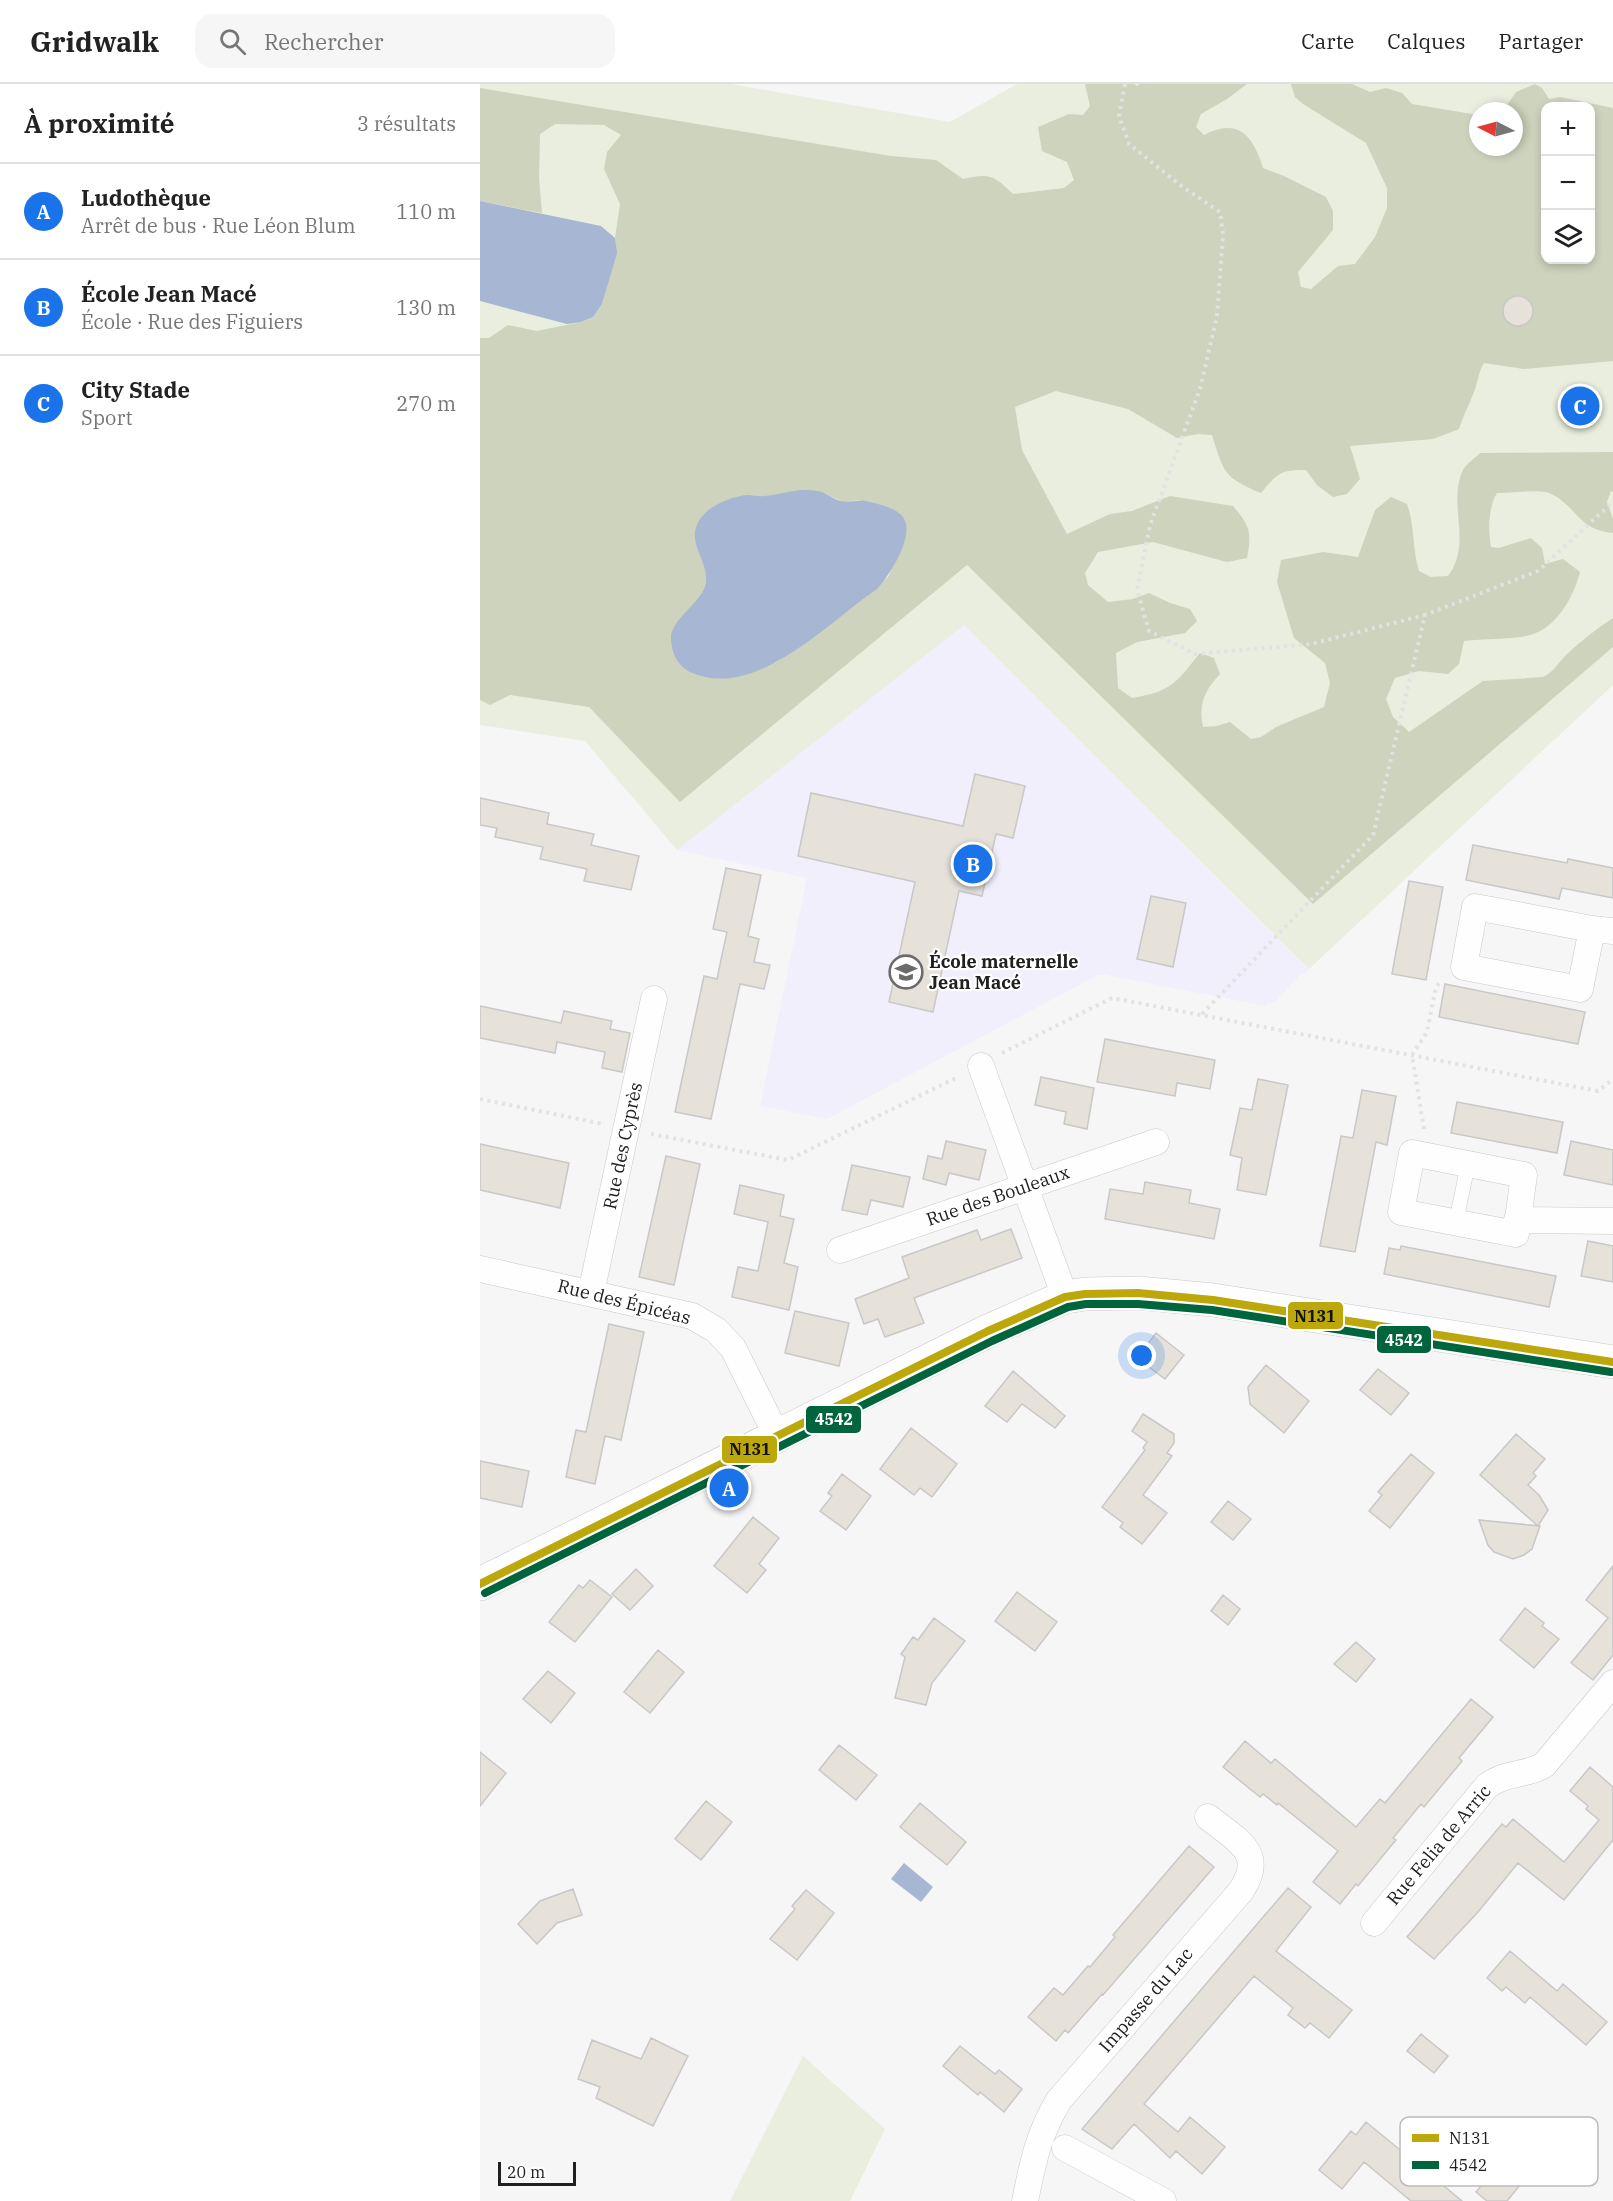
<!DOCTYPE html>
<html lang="fr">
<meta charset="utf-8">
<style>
body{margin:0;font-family:"IBM Plex Serif",serif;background:#f6f6f6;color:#222}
.controls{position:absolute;right:18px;top:18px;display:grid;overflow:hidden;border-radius:12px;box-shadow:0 3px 9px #0003}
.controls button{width:54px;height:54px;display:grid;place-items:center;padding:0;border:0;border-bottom:2px solid #e0e0e0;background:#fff;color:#222;font:30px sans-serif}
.compass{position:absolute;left:989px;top:18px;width:54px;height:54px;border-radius:50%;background:#fff;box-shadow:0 3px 9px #0003;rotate:276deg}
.scale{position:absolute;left:18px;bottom:15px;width:78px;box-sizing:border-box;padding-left:6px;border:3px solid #202021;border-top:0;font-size:16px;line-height:21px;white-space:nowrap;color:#202021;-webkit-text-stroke:4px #fff;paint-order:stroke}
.you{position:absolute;left:662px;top:1272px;width:21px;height:21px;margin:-15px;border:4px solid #fff;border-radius:50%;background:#1a73e8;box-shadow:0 0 0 9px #1a73e833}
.badge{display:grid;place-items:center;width:39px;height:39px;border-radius:50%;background:#1a73e8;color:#fff;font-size:20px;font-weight:700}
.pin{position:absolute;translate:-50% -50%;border:3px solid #fff;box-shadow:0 2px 6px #0006}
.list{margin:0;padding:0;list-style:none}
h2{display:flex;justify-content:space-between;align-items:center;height:78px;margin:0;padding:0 24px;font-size:26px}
h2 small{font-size:20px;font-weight:400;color:#767676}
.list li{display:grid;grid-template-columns:39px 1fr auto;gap:18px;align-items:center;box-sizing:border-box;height:96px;padding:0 24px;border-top:2px solid #e0e0e0}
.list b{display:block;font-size:22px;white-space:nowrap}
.list p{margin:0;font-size:20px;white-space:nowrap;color:#767676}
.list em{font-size:20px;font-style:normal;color:#767676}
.icon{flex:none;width:33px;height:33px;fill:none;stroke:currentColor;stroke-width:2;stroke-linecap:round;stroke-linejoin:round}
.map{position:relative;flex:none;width:1133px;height:2117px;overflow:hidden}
header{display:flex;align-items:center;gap:36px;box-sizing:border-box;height:84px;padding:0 30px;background:#fff;border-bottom:2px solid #e0e0e0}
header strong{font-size:28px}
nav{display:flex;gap:33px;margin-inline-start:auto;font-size:21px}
.search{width:420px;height:54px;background:#f6f6f6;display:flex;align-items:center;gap:15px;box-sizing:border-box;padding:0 21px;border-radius:18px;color:#767676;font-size:22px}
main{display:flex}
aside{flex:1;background:#fff}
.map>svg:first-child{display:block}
.education{fill:#f1effb}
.green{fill:#e9eede;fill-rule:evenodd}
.forest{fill:#cdd3bc;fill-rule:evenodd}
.water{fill:#a7b6d2}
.building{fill:#e6e1d9;stroke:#c8c8c8;stroke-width:1.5}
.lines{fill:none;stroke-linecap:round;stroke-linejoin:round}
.service-casing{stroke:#c8c8c9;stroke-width:15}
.minor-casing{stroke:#c8c8c9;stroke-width:27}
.secondary-casing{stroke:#c8c8c9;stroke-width:34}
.path{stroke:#e2e2e3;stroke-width:4;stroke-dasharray:3 4.5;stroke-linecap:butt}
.service{stroke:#fefefe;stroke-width:14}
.minor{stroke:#fefefe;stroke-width:26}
.secondary{stroke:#fefefe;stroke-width:33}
.bus-1-casing{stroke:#fff;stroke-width:12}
.bus-2-casing{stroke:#fff;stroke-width:12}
.bus-1{stroke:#bca80a;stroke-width:8}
.bus-2{stroke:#00643c;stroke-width:8}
.labels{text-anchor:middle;stroke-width:4.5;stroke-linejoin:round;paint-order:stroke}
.poi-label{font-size:18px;font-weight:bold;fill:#202021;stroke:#fff;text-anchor:start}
.street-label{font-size:18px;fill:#202021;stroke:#fff}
.key{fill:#fff;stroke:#bcbcbc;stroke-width:1.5}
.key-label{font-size:16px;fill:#202021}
.line-badge{stroke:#fff;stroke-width:2}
.badge-label{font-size:16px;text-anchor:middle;font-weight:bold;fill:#fff}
.pale-badge-label{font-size:16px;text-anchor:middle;font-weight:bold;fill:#111}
</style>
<header>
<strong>Gridwalk</strong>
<div class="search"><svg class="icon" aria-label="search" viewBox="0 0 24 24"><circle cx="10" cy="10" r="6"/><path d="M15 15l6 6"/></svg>Rechercher</div>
<nav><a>Carte</a><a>Calques</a><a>Partager</a></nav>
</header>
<main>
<aside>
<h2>À proximité<small>3 résultats</small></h2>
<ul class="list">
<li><span class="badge">A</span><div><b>Ludothèque</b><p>Arrêt de bus · Rue Léon Blum</p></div><em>110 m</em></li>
<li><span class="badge">B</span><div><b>École Jean Macé</b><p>École · Rue des Figuiers</p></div><em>130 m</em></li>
<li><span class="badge">C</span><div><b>City Stade</b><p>Sport</p></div><em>270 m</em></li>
</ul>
</aside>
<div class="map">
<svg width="1133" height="2117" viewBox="0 0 1133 2117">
<rect width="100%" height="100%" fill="#f6f6f7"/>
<path class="education" d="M 484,540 L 829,885 L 824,890 L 820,891 L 794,919 L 789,918 L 785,922 L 627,891 L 618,891 L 347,1035 L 280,1022 L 327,794 L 197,766 Z"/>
<path class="green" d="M 0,0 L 251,0 L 470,38 L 537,0 L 1133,0 L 1133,601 L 829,885 L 484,541 L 197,766 L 105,657 L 0,641 ZM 1066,22 L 1110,22 L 1110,176 L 1066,176 ZM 998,27 L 1034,27 L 1034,63 L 998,63 Z
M 323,1972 L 405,2045 L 370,2117 L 250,2117 Z"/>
<path class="forest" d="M 605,0 L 654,0 L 657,2 L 660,0 L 767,0 L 747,15 L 721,30 L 716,43 L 724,51 C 759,33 773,52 783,84 L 804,92 L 846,113 L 853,127 L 853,146 L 818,188 L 821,203 L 831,205 L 858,182 L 875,180 L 895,153 L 907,124 L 907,104 L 886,59 L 823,20 L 815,13 L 811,0 L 872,0 L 890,8 L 906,4 L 922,9 L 932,20 L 998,31 L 998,63 L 1034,63 L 1034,27 L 1023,27 L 1036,8 L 1055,0 L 1062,4 L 1069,15 L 1080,13 L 1133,24 L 1133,277 L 1044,285 L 1004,279 C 998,289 998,298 994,308 C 989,321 983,332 979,345 L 953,355 L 870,362 L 880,395 L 867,410 L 853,413 L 837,401 L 826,386 C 800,385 797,390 781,409 C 743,393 744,389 732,351 L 718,350 L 697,354 L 648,325 L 576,307 L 535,323 L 542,366 L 587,450 L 630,430 L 652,427 L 690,412 L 753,422 C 770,442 772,448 767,474 L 747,478 L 673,458 L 618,468 L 605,489 L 608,501 L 628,518 L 653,515 L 669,509 L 690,519 L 710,525 L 717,537 L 705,549 L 657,558 L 636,569 L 638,604 L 652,614 C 692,607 695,600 720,569 L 734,574 L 740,590 C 725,606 718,620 723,643 L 737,642 L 750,638 L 771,655 L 781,653 L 796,643 L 844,623 L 850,599 L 845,579 L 814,554 L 797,498 L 801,476 L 843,468 L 878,473 L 895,426 L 911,413 L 927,420 C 935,442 932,465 939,487 L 951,493 L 968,492 C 993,459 967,420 983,386 C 986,380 995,374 1000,369 L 1133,368 L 1133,408 L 1131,407 L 1127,418 L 1133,435 L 1133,449 C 1097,446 1096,420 1069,409 C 1061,405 1027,409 1017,409 C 1008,423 1008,448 1011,463 L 1019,464 L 1051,454 L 1062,464 L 1065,480 L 1083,475 L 1100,488 C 1094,512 1076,545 1050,551 C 1031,556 1005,554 984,557 L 979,580 L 968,590 L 939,587 L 915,594 L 906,615 L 913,633 L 929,648 L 1003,597 L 1063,593 C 1074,588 1078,579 1087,570 C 1101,557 1116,545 1133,534 L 1133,563 L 833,820 L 487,481 L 200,718 L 109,623 L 30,611 L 10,621 L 0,616 L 0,254 L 9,254 L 28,241 L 57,247 L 101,238 L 113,233 L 122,220 L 136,169 L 135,154 L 140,120 L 124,85 L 127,68 L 141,51 L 124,41 L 75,40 L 60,50 L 59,94 L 62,129 L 0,117 L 0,4 L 411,72 L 456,76 L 483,95 C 510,89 513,91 533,110 L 584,104 L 594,96 L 587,78 L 562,67 L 558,43 L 589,30 L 603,31 L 610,22 ZM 1066,22 L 1110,22 L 1110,176 L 1066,176 ZM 336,407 L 364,418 L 379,416 L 425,456 L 408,493 L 397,503 L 320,563 L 295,579 L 192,547 C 202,534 222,516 225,501 C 232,474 202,461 225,430 Z"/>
<path class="water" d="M 0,117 L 121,142 L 135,154 L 137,169 L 122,220 L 113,233 L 101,238 L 87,240 L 0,217 Z
M 321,406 C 329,406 337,406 344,409 C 350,412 355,416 361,417 C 370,419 380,415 389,418 C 400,420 416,424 423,433 C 436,451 409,492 397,505 C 348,538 275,618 210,588 C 198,582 191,569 191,554 C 191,535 220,520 225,502 C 232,475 199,457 225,429 C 234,420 254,412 267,411 C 273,411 279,413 285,412 C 297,411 309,407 321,406 Z
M 424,1779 L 453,1803 L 441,1818 L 411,1795 Z"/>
<path class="building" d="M1023 227a15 15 0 1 1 30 0a15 15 0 1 1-30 0Z
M 495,690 L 545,702 L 533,754 L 516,750 L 502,812 L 479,807 L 453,928 L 409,918 L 435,798 L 318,772 L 331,709 L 483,742 Z
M 0,714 L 69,729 L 67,740 L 114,750 L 111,761 L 159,772 L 151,806 L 104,797 L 107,785 L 60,775 L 63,763 L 15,753 L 17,744 L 0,741 Z
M 993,761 L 1087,779 L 1088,775 L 1133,784 L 1133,814 L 1082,804 L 1079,815 L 986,796 Z
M 246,784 L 281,791 L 268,852 L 279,855 L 274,878 L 290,881 L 284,905 L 260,900 L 231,1035 L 195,1028 L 224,892 L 237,895 L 242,871 L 247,848 L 233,845 Z
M 929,797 L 963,803 L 946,896 L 912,890 Z
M 671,812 L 706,819 L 693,883 L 657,875 Z
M 965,900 L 1105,928 L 1098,960 L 959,933 Z
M 0,922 L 81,939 L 84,927 L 132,937 L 130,945 L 150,949 L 142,988 L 122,984 L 125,968 L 77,958 L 75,969 L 0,954 Z
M 625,955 L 735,976 L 730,1005 L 697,999 L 695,1012 L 617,998 Z
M 561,993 L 614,1004 L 607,1045 L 584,1040 L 586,1028 L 555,1021 Z
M 778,995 L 808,1001 L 786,1111 L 757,1106 L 762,1074 L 750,1071 L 760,1024 L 772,1026 Z
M 882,1006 L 916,1012 L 907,1061 L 896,1058 L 875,1168 L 840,1162 L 861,1052 L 873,1054 Z
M 977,1018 L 1083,1038 L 1077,1069 L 971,1049 Z
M 466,1057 L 506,1066 L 499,1096 L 469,1089 L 466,1101 L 443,1095 L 448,1072 L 462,1075 Z
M 1091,1057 L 1133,1066 L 1133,1101 L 1084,1091 Z
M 0,1060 L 89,1079 L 80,1124 L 0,1106 Z
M 186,1072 L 220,1080 L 194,1201 L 159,1193 Z
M 372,1081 L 430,1093 L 423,1123 L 391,1116 L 387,1131 L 362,1126 Z
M 665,1098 L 711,1106 L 709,1119 L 740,1125 L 734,1155 L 625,1135 L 630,1105 L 663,1110 Z
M 260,1101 L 304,1111 L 300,1132 L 314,1135 L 304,1179 L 318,1183 L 309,1226 L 252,1213 L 258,1183 L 278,1187 L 288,1138 L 254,1130 Z
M 531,1145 L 542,1174 L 434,1214 L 444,1239 L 405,1253 L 398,1235 L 384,1240 L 375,1215 L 429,1194 L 422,1173 L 497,1146 L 501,1156 Z
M 1108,1157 L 1133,1162 L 1133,1198 L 1101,1192 Z
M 921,1162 L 1076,1192 L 1069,1223 L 904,1190 L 909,1164 L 920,1166 Z
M 315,1227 L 369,1239 L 359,1282 L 305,1269 Z
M 129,1240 L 164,1248 L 141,1356 L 125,1352 L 115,1400 L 86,1393 L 96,1346 L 106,1348 Z
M 676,1249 L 704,1271 L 685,1295 L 657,1274 Z
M 786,1281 L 829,1317 L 804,1349 L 770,1320 L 768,1303 Z
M 898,1285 L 929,1309 L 911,1331 L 880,1306 Z
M 533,1287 L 585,1332 L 575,1344 L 542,1320 L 527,1338 L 505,1322 Z
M 663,1330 L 694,1350 L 694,1359 L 687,1369 L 692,1372 L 663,1411 L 687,1429 L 662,1460 L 640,1443 L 643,1439 L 622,1423 L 665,1366 L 663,1364 L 667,1358 L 652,1347 Z
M 431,1344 L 477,1380 L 452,1413 L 440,1404 L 434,1411 L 400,1385 Z
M 1036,1350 L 1065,1375 L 1053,1389 L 1056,1392 L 1048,1401 L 1059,1411 L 1068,1426 L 1058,1442 L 1000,1391 Z
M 931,1370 L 954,1389 L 910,1444 L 889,1427 L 902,1411 L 898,1408 Z
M 0,1377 L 49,1387 L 42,1423 L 0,1414 Z
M 362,1390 L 391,1412 L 366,1446 L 340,1427 L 352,1412 L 348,1409 Z
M 748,1417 L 771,1435 L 753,1456 L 731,1438 Z
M 273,1433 L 299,1454 L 279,1480 L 286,1486 L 267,1509 L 234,1482 Z
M 999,1436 L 1060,1442 L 1052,1465 L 1044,1471 L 1033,1475 L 1014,1468 L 1008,1461 Z
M 1133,1482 L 1133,1571 L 1113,1596 L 1091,1579 L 1128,1534 L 1106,1516 Z
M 156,1485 L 173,1502 L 150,1526 L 132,1510 Z
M 110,1496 L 132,1513 L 95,1558 L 69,1538 L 99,1501 L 103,1504 Z
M 537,1508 L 577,1538 L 555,1567 L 515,1537 Z
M 743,1511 L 760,1525 L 748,1541 L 731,1527 Z
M 1045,1524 L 1064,1539 L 1062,1542 L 1079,1555 L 1054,1584 L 1020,1556 Z
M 454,1534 L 485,1557 L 452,1599 L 446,1621 L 415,1614 L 425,1573 L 421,1570 L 433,1553 L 438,1556 Z
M 876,1558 L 895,1575 L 876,1598 L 854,1580 Z
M 178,1566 L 204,1588 L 170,1629 L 144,1608 Z
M 68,1587 L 95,1609 L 71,1639 L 43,1615 Z
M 991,1615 L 1013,1633 L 979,1674 L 982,1677 L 944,1723 L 941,1720 L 913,1754 L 916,1756 L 878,1802 L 876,1800 L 860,1820 L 833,1798 L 858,1767 L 798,1719 L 797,1721 L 783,1710 L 780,1713 L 743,1683 L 765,1657 L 791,1679 L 795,1675 L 876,1743 L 900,1715 L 905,1719 Z
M 359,1661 L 397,1691 L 376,1716 L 339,1686 Z
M 0,1668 L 26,1689 L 0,1722 Z
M 1110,1683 L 1133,1703 L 1133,1756 L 1084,1816 L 1038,1779 L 998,1828 L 954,1875 L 927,1853 L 1022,1740 L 1026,1743 L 1033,1735 L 1084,1778 L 1119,1736 L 1106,1725 L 1108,1722 L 1090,1707 Z
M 226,1717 L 252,1738 L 221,1776 L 195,1755 Z
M 440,1719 L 486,1758 L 467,1781 L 420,1743 Z
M 709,1762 L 734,1783 L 623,1911 L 622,1910 L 588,1949 L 585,1946 L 576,1957 L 548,1933 L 574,1904 L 583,1911 L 608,1882 L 610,1883 L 635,1853 L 633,1851 Z
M 808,1804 L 831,1823 L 796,1867 L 872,1926 L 849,1954 L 830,1939 L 825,1944 L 808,1931 L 813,1924 L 774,1892 L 664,2020 L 698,2048 L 710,2033 L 745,2063 L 722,2090 L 696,2067 L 690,2074 L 654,2040 L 632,2065 L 602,2045 Z
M 93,1805 L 102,1831 L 77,1839 L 57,1860 L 38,1840 L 60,1817 Z
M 326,1806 L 354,1829 L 317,1876 L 290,1855 L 315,1825 L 312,1822 Z
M 1030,1867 L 1077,1907 L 1083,1900 L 1127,1938 L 1106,1961 L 1050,1913 L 1045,1919 L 1026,1903 L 1022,1907 L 1007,1894 Z
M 941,1950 L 968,1972 L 954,1989 L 927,1967 Z
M 171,1954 L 208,1972 L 173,2042 L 116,2014 L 120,2003 L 98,1995 L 112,1956 L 161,1975 Z
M 480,1962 L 515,1990 L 519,1986 L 542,2005 L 524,2028 L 500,2008 L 498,2011 L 463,1982 Z
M 886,2038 L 941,2083 L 982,2117 L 931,2117 L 884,2078 L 862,2105 L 839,2086 L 871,2047 L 876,2051 Z
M 1018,2082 L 1040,2101 L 1027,2117 L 1007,2117 L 996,2108 Z"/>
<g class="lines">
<g class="service-casing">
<path id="service" d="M 976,1138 L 988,1080"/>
</g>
<g class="minor-casing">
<path id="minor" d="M 1112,845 L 1100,905 L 984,883 L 995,823 L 1112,845 L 1133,847
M 501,982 L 585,1213
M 932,1069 L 1044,1091 L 1036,1150 L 921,1128 Z
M 1037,1136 L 1133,1137
M 360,1166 L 676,1058
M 0,1185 L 212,1232 L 236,1246 L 253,1264 L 297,1352
M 111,1209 L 174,915
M 894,1839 L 1007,1702 C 1027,1687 1046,1692 1064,1681 L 1133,1599
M 585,2064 L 683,2117
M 545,2117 C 553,2078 558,2051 579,2016 L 761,1807 C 787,1768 756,1756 728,1733"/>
</g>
<g class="secondary-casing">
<path id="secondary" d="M 0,1500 L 508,1247 L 585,1213 L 605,1210 L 658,1209 L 733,1216 L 1133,1278"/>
</g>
<path class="path" d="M 645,0 L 639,32 L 649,60 L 700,101 L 740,128 L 743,151 L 737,232 L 720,305 L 670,441 L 657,506 L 669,547 L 715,570 L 831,560 L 945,531
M 722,930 L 893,751 L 945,531 L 1058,487 L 1133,418
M 522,969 L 632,914 L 1118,1007 L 1133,995
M 0,1015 L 123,1040
M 944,1045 L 932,971 L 947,948 L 956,903 L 962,896
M 171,1050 L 308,1076 L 478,993"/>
<use href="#service" class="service"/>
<use href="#minor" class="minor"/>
<use href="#secondary" class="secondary"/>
<g class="bus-1-casing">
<path id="bus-1" d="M 0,1500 L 508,1247 L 585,1213 L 605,1210 L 658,1209 L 733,1216 L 1133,1278"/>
</g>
<g class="bus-2-casing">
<path id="bus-2" d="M 5,1509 L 512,1257 L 588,1223 L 606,1220 L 658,1220 L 732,1226 L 1131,1288"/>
</g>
<use href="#bus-1" class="bus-1"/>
<use href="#bus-2" class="bus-2"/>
</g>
<defs>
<g id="school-ring" transform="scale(1.725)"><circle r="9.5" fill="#fff" stroke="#6b6b6c" stroke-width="1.5"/><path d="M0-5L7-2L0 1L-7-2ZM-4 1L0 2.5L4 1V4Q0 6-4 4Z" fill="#6b6b6c"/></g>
</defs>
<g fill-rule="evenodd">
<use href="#school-ring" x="426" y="888"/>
</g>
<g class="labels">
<g class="poi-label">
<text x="449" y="884">École maternelle<tspan x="449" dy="21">Jean Macé</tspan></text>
</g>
<g class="street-label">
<text transform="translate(143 1062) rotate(-78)" y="6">Rue des Cyprès</text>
<text transform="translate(518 1112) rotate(-19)" y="6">Rue des Bouleaux</text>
<text transform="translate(144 1218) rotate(14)" y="6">Rue des Épicéas</text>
<text transform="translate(959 1761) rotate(-50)" y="6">Rue Felia de Arric</text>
<text transform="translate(666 1916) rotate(-49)" y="6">Impasse du Lac</text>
</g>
</g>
<rect x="920" y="2033" width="198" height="69" rx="9" class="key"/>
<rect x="932" y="2050" width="27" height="8" fill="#bca80a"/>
<rect x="932" y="2077" width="27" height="8" fill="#00643c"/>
<g class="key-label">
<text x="969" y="2060">N131</text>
<text x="969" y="2087">4542</text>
</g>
<g class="line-badge">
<rect x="807" y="1217" width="57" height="29" rx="6" fill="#bca80a"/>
<rect x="896" y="1241" width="56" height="29" rx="6" fill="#00643c"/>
<rect x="325" y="1321" width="57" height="29" rx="6" fill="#00643c"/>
<rect x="241" y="1351" width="57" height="29" rx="6" fill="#bca80a"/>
</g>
<g class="badge-label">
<text x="924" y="1262">4542</text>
<text x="354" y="1341">4542</text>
</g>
<g class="pale-badge-label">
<text x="835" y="1238">N131</text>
<text x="270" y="1371">N131</text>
</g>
</svg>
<div class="controls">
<button>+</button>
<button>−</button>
<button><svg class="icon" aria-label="layers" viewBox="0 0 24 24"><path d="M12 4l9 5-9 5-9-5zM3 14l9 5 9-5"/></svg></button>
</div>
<svg class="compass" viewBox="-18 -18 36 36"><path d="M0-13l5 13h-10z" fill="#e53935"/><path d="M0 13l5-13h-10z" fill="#767676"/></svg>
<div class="scale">20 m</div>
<div class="you"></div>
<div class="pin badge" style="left:249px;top:1404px">A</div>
<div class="pin badge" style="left:493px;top:780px">B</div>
<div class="pin badge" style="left:1100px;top:322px">C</div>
</div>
</main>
